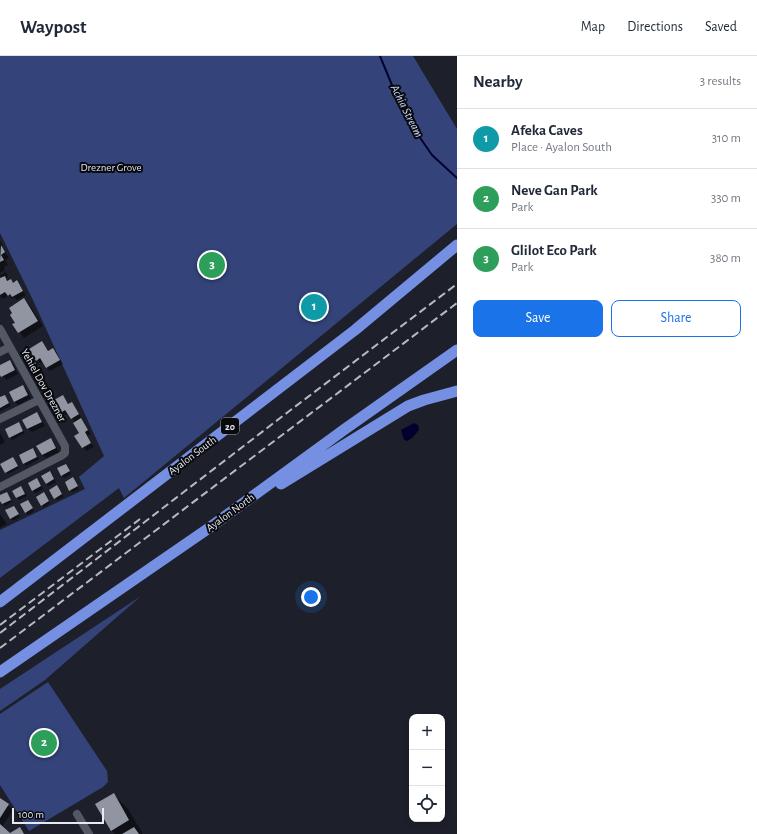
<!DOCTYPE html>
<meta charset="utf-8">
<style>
body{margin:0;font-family:"Alegreya Sans",sans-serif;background:#f2f2f3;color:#1f2937}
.controls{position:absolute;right:12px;bottom:12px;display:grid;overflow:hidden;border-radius:8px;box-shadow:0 2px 6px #0003}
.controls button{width:36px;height:36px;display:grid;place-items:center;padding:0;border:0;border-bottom:1px solid #e0e1e3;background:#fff;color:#1f2937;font:20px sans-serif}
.scale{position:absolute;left:12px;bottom:10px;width:92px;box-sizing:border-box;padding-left:4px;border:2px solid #e7eaf0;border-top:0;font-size:11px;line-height:14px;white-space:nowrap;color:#e7eaf0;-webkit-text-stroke:3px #090a0e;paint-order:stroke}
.you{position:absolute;left:311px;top:541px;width:14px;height:14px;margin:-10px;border:3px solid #fff;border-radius:50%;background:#1a73e8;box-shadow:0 0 0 6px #1a73e833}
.badge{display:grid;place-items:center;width:26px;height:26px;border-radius:50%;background:#1a73e8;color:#fff;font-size:13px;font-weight:700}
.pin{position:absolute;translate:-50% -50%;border:2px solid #fff;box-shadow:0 1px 4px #0006}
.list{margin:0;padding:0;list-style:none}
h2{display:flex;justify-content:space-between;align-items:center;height:52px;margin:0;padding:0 16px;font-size:17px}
h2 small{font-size:13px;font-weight:400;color:#747a83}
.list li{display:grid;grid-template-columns:26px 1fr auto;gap:12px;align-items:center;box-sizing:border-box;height:60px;padding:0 16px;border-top:1px solid #e0e1e3}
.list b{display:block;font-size:15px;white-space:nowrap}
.list p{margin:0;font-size:13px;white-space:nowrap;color:#747a83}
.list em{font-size:13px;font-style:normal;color:#747a83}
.actions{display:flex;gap:8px;padding:12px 16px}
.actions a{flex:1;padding:9px 0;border:1px solid #1a73e8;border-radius:8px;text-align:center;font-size:14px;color:#1a73e8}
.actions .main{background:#1a73e8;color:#fff}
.icon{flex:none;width:22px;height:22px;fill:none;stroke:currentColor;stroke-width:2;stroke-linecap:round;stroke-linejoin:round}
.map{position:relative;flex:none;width:457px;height:778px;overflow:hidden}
header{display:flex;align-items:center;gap:24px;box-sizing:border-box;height:56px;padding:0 20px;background:#fff;border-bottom:1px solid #e0e1e3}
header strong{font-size:19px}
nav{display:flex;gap:22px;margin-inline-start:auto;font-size:14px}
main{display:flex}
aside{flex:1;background:#fff}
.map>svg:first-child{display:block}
.green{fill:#34447a}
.water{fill:#02002e}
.shadow{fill:#0007}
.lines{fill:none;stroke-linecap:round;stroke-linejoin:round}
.stream{stroke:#02002e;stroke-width:2}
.building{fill:#9095a1}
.minor{stroke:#545864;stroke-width:8}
.highway{stroke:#758fe2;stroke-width:11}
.rail{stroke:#b7bac1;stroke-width:2;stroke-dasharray:8 4;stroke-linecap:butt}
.labels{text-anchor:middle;stroke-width:4;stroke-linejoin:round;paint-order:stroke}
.shield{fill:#090a0e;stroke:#a4a7ac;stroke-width:1}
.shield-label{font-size:10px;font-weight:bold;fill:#e7eaf0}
.park-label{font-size:11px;fill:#dbe2f3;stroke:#090a0e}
.street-label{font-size:11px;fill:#e7eaf0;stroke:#090a0e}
.water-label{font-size:12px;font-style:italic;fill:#cfdbfe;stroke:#090a0e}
</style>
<header>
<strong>Waypost</strong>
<nav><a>Map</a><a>Directions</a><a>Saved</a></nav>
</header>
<main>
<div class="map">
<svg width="457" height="778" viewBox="0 0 457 778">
<rect width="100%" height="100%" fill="#1d202a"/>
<path class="green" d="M 0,0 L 413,0 L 457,73 L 457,168 L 124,442 L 119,432 L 0,522 L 0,474 L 85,433 L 79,421 L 104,400 L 32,242 L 0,177 Z
M 141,540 L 45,624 L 0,655 L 0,633 Z
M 48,626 L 107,715 L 108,726 L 103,731 L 29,775 L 0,729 L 0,658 Z"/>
<path class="water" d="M 414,367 L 418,369 L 419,374 L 412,382 L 407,385 L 404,384 L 401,374 Z"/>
<path class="shadow" d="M 0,185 L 3,190 L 1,191 L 9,202 L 5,204 L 8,209 L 4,211 L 5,214 L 0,217 Z
M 6,216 L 8,221 L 6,222 L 14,228 L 17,226 L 26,239 L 17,244 L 14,241 L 12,243 L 9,239 L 3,243 L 0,240 L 0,219 Z
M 24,244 L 29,248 L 43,270 L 24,282 L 14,269 L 16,267 Z
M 41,286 L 49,295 L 52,293 L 56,296 L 63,308 L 50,315 L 43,306 L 40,307 L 37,304 Z
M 9,305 L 13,308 L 18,318 L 6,324 L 0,316 L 0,310 Z
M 23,330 L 27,334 L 31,342 L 18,349 L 15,346 Z
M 5,340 L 11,350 L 0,355 L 0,343 Z
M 63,340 L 69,349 L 72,347 L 75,351 L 81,362 L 80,362 L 91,378 L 87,380 L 94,391 L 86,395 L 76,380 L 80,377 L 75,366 L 69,358 L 66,359 L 62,356 L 56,344 Z
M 37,357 L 40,361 L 45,370 L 32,376 L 28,373 L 24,364 Z
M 18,367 L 25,377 L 12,384 L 10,381 Z
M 0,377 L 5,386 L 0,389 Z
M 51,383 L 54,387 L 59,396 L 46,402 L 42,399 L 38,390 Z
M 32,393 L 39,403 L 26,410 L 24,407 Z
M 13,402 L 19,412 L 8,418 L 6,416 Z
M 68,411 L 71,418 L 64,422 L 58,413 Z
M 50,417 L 56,426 L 49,430 L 46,428 Z
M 75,425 L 79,433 L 72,436 L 66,427 Z
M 39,426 L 43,433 L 35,437 L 29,428 Z
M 21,431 L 27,440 L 19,444 L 14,435 Z
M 57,431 L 64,441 L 57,444 L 55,442 Z
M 9,439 L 12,446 L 5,450 L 0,440 Z
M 46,440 L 50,447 L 44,451 L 42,449 Z
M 28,445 L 34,455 L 28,459 L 26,456 Z
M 16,453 L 20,461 L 13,465 L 7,455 Z
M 0,458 L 7,468 L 0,472 Z
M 114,739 L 128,753 L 143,778 L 115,778 L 111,774 Z
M 0,743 L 13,754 L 2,771 L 9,778 L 0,778 Z"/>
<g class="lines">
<path class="stream" d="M 380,0 L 394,34 L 414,73 L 432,99 L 457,122"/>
</g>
<path class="building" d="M 1,189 L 5,196 L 1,199 L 4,204 L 0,206 Z
M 5,220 L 7,225 L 11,223 L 13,227 L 17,224 L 23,235 L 12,241 L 10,238 L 8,240 L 5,236 L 0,239 L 0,222 Z
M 24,242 L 38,265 L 18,277 L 12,268 L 15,267 L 10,259 L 12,257 L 9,252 Z
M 42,285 L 48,295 L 53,292 L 60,304 L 46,312 L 40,302 L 36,305 L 29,293 Z
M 10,304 L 15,314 L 1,321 L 0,319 L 0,309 Z
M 23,329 L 28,339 L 14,346 L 9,336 Z
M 5,339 L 9,347 L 0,352 L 0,341 Z
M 63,339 L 68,348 L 72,346 L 79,358 L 71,363 L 65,354 L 62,356 L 54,344 Z
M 37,356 L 42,366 L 27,373 L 22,364 Z
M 81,362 L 88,374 L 85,376 L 91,387 L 82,392 L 74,380 L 79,377 L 73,367 Z
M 19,366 L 23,375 L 9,382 L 5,373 Z
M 51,382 L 56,392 L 42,399 L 36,390 Z
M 33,392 L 37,401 L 23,408 L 19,399 Z
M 13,401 L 18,410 L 5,417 L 0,408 Z
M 66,408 L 70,415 L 61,420 L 57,412 Z
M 50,415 L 54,423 L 46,428 L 41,420 Z
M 73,421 L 78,430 L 69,435 L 65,426 Z
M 37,422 L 41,430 L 32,435 L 28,427 Z
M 57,429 L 62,438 L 54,443 L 49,434 Z
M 21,430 L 25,438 L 16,442 L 12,435 Z
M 7,436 L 11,444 L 2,448 L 0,445 L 0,439 Z
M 44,436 L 49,445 L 41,450 L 36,441 Z
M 28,444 L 33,452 L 25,457 L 20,448 Z
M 14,450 L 19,458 L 10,463 L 5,454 Z
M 114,737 L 129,764 L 111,775 L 95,748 Z
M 0,742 L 9,748 L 0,762 Z
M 0,768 L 10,777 L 20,771 L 24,778 L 0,778 Z
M 134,771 L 139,778 L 122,778 Z"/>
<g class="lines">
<path class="minor" d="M 0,273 L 65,390 L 65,397 L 61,400 L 0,431
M 0,296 L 10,291
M 0,363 L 39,344
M 77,758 L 89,778"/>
<path class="highway" d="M 281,428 L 408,350 L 424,344 L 457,335
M 0,546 L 355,274 L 457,189
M 0,616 L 209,472 L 345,373 L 457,294"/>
<path class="rail" d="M 0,569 L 140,463
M 0,577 L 288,356 L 457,228
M 0,592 L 457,247"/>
</g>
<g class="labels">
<rect class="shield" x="221" y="362" width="18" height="16" rx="3"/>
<g class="shield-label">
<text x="230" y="374">20</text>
</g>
<g class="park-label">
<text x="111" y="115">Drezner Grove</text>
</g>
<g class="street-label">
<text transform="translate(44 329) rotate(61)" y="4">Yehiel Dov Drezner</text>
<text transform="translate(192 399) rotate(-37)" y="4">Ayalon South</text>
<text transform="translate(230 456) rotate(-36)" y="4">Ayalon North</text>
</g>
<g class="water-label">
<text transform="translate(407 55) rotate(63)" y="4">Achia Stream</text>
</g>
</g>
</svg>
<div class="controls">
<button>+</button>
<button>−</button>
<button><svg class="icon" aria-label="locate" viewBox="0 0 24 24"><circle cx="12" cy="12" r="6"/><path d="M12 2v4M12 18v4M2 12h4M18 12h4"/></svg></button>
</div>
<div class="scale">100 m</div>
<div class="you"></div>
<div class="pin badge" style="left:314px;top:251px;background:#0f9aa8">1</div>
<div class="pin badge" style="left:44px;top:687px;background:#2e9e5b">2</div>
<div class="pin badge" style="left:212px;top:209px;background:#2e9e5b">3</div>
</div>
<aside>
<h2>Nearby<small>3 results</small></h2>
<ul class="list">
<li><span class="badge" style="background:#0f9aa8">1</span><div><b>Afeka Caves</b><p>Place · Ayalon South</p></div><em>310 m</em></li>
<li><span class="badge" style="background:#2e9e5b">2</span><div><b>Neve Gan Park</b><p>Park</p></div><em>330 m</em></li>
<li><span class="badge" style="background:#2e9e5b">3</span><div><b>Glilot Eco Park</b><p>Park</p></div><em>380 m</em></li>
</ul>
<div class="actions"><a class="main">Save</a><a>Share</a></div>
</aside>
</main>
